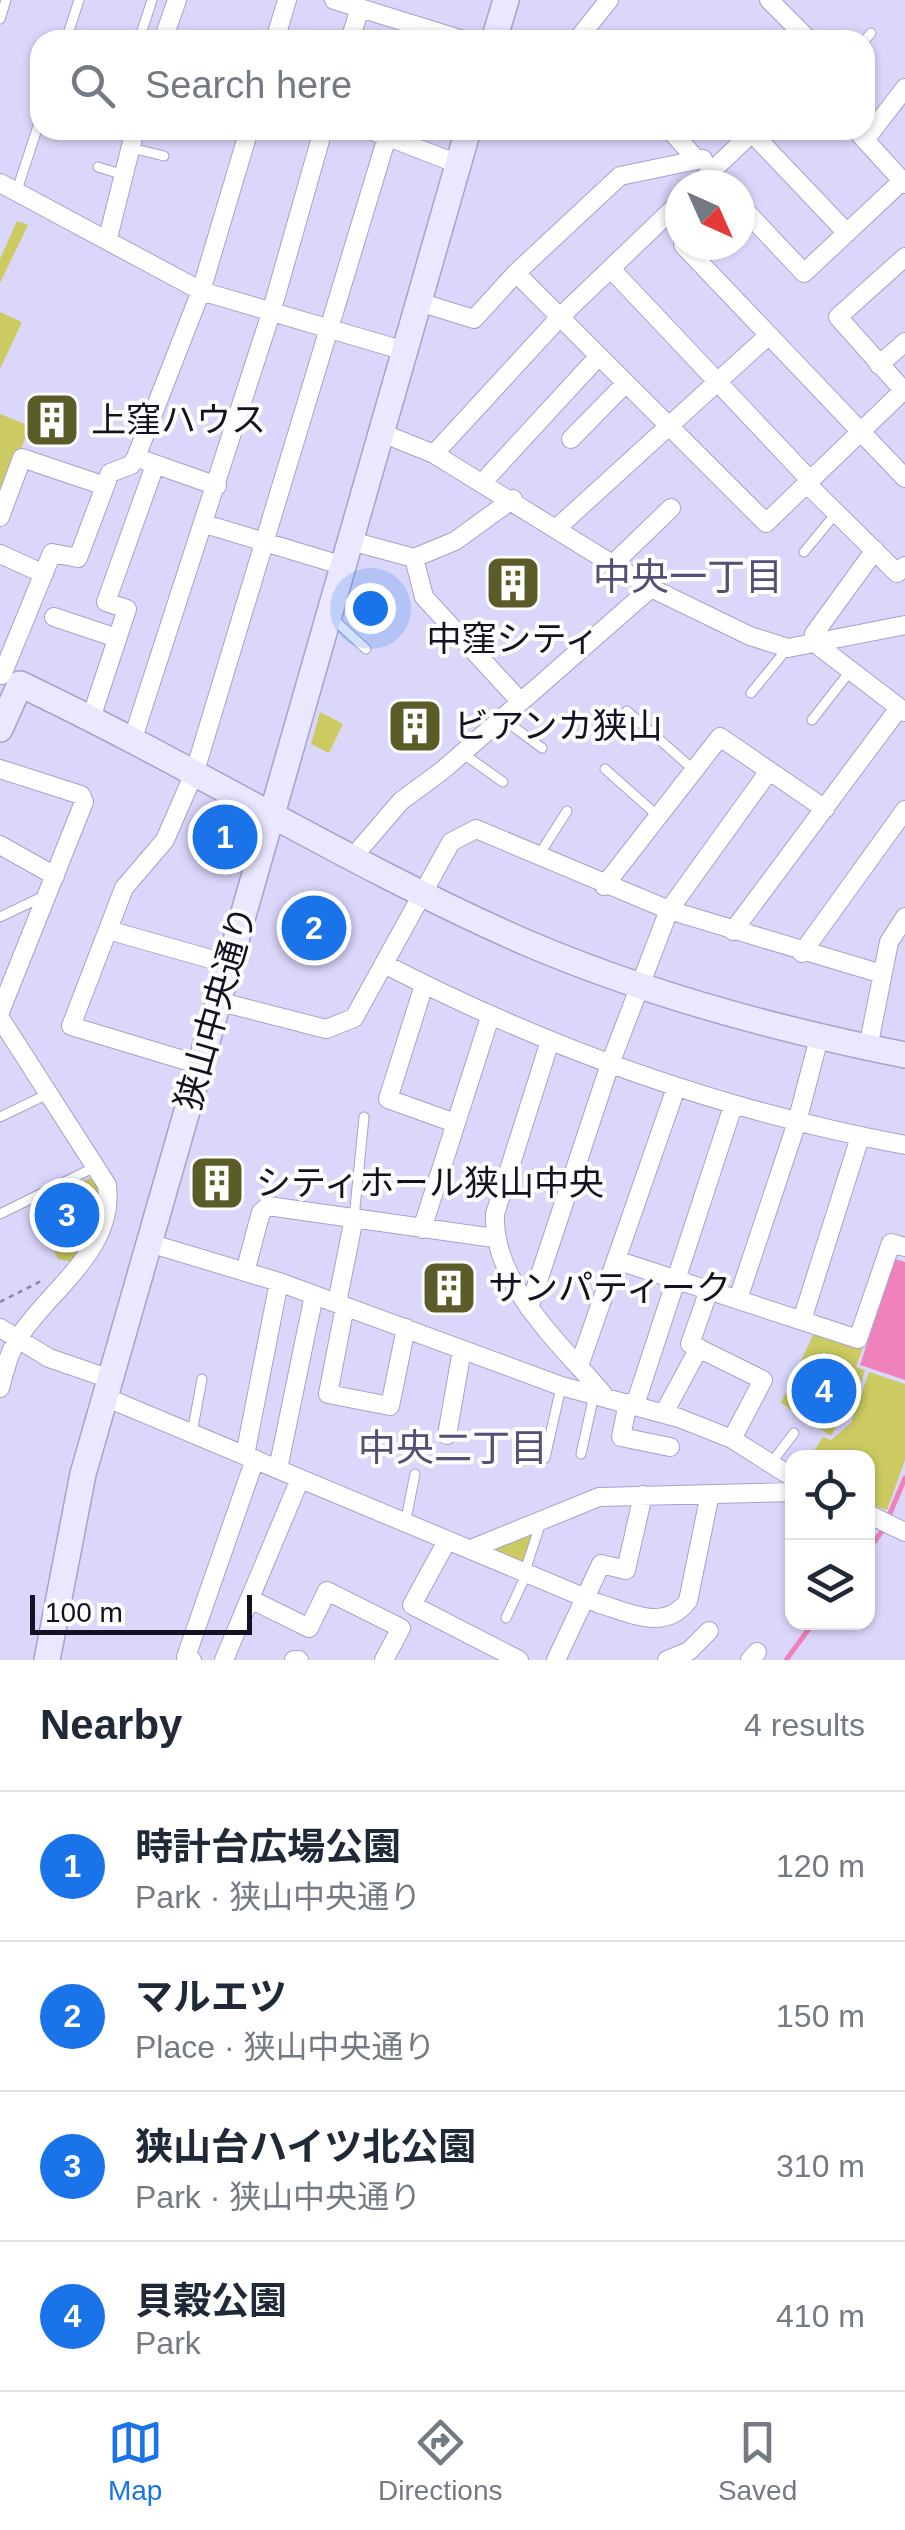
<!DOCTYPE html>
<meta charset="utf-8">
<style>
body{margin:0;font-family:Helvetica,"Noto Sans JP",sans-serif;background:#f2f2f3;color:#1f2937}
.controls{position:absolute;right:30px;bottom:30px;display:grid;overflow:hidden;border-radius:20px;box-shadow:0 2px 8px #0004}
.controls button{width:90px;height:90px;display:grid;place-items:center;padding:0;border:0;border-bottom:2px solid #e0e1e3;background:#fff;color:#1f2937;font:50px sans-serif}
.compass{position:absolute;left:665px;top:170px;width:90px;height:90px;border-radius:50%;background:#fff;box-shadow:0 2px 8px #0004;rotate:135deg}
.scale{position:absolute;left:30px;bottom:25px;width:222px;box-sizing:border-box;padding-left:10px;border:5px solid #141222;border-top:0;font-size:28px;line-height:35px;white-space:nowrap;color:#141222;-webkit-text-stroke:8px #fdfdfd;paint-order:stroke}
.you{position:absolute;left:370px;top:608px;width:35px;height:35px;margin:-25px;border:8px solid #fff;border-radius:50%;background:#1a73e8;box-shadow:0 0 0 15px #1a73e833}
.badge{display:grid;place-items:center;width:65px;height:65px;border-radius:50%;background:#1a73e8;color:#fff;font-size:32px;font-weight:700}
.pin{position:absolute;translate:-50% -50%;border:5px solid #fff;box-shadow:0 2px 10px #0006}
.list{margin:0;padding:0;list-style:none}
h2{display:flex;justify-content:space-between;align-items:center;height:130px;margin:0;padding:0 40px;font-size:42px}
h2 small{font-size:32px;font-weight:400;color:#747a83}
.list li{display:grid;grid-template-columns:65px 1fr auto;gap:30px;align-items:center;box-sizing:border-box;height:150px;padding:0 40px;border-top:2px solid #e0e1e3}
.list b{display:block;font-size:38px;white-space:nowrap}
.list p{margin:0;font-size:32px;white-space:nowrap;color:#747a83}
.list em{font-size:32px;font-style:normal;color:#747a83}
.icon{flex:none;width:55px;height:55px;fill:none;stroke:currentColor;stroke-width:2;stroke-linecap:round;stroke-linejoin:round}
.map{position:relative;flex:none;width:905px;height:1660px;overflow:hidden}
.search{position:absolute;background:#fff;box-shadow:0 2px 8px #0004;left:30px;right:30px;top:30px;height:110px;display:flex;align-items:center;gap:25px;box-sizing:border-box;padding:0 35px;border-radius:30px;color:#747a83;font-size:38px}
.sheet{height:730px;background:#fff}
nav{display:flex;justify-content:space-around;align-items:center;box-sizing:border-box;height:140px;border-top:2px solid #e0e1e3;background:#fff;font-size:28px;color:#747a83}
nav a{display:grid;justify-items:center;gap:5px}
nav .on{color:#1a73e8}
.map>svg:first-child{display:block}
.green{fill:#cbcb61}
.water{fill:#ef82bb}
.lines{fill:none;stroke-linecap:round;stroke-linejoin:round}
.stream{stroke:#ef82bb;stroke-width:5}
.lane-casing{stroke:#a6a2cd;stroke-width:11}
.street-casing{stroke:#a6a2cd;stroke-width:20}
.secondary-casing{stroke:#a6a2cd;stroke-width:28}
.path{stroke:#8987a2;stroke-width:2.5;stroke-dasharray:5 5;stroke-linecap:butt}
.lane{stroke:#fff;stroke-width:9}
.street{stroke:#fff;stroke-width:18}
.secondary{stroke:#eae7ff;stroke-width:25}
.labels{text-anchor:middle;stroke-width:8;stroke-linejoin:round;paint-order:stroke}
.poi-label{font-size:35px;fill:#141222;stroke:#fdfdfd;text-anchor:start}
.street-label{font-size:35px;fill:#141222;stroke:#fdfdfd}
.neighbourhood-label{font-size:38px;fill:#534f75;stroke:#fdfdfd}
</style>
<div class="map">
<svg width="905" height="1660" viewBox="0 0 905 1660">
<rect width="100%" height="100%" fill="#dad7fb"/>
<path class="green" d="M 17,221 L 28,225 L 0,283 L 0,259 Z
M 0,312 L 22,322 L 0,369 Z
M 0,414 L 30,426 L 0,503 Z
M 320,712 L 343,724 L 329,753 L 311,744 Z
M 211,802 L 249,821 L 251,831 L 237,873 L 208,865 L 214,848 L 200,843 Z
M 90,1178 L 101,1192 L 96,1224 L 73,1262 L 58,1259 L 33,1206 Z
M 815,1331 L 863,1347 L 856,1367 L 865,1370 L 856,1401 L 851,1399 L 831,1436 L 781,1403 Z
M 869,1372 L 905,1384 L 905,1460 L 887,1510 L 868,1504 L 868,1458 L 810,1457 L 823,1437 L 831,1440 L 851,1423 Z
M 536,1528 L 525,1565 L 491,1552 L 492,1547 Z"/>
<path class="water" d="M 895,1259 L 905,1262 L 905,1380 L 860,1365 Z"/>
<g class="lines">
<path class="stream" d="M 868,1550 L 883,1530 L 905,1478
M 786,1660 L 814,1622"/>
<g class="lane-casing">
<path id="lane" d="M 0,19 L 6,0
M 66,40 L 79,0
M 139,40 L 152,0
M 865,40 L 871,33
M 131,148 L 164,156
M 98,167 L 124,175
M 16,193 L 40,120
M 804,552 L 837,512
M 331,617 L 366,649
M 751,693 L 787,649
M 627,711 L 695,771
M 503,719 L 542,748
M 812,720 L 851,670
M 462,753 L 503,782
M 605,769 L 658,816
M 539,855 L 567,811
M 0,917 L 44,896
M 0,1117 L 48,1094
M 0,1214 L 95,1167
M 354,1218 L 364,1117
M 192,1433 L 202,1379
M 581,1454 L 594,1395
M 545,1458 L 561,1387
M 772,1462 L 794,1433
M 405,1524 L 415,1474
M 525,1571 L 541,1522
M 506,1618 L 526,1575"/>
</g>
<g class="street-casing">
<path id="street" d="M 334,0 L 463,40
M 769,0 L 809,40
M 163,40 L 177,0
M 275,40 L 287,0
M 350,40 L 360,8
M 577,40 L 609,0
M 370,130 L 458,164
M 670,130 L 697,160 L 703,159
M 856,130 L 905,184
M 752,133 L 847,233
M 865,140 L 905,88
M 697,160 L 620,176 L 516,273 L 766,523 L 905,389
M 0,183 L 201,291 L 405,351
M 697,185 L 755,130
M 740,205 L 804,273 L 902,181
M 108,238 L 135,130
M 683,245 L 905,478
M 611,269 L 810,480
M 419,302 L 474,319 L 516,273
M 879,365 L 905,342
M 903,390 L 838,317 L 905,257
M 382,433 L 434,454 L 651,588 L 750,636 L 788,648 L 905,625
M 571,439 L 626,383
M 434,454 L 560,317 L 680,202
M 146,461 L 217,486
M 482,483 L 599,356
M 807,484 L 897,573 L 905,566
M 0,517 L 22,458 L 105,486
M 205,524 L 344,566
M 558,527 L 769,335
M 351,541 L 414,558 L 455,541 L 513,499
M 875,550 L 814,634 L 820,647 L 905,712
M 0,554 L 44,574
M 414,558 L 424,597 L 519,700
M 614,563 L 671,508
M 54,617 L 117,638
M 2,675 L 52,553 L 78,558 L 110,473 L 131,465 L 136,457 L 201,291 L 249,130
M 91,718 L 127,609 L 106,602 L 155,465
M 133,738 L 271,313 L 323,130
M 0,769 L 81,795 L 84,802 L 0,1012
M 0,845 L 55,876
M 353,857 L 401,801 L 443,770 L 651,588
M 604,886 L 720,737 L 825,809
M 108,930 L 228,964
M 733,931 L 899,708
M 802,953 L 905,810
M 384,964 C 549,1049 723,1111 905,1145
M 424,985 L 388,1099 L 455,1123
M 217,1001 L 326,1029 L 354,1018 L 451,842 L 476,829 L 669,910 L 882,974
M 0,1018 L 107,1185 C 115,1250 50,1289 19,1337 C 9,1352 5,1370 0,1388
M 550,1041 L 495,1214 C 492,1284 561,1344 603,1394
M 868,1048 L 889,942 L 905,917
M 200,1065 L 71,1026 L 124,888 L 165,840 L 195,771 L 387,137
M 422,1229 L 490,1017
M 149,1243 L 279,1282 L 561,1386 L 679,1418 L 732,1439 L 792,1477
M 616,1260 L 858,1339 L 891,1243 L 905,1247
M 245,1272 L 261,1212 L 268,1206 L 494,1238
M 709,1290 L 690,1344 L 763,1380 L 732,1439
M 738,1299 L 797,1122 L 819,1038
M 337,1303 L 354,1218
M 345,1306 L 328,1394 L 390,1406 L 406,1328
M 529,1308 L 610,1064 L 669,910 L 769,771
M 802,1320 L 860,1137
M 0,1328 L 49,1358 L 110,1379
M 579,1366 L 676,1088
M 105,1397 L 600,1604 C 631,1613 664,1632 688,1601 L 710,1494
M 628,1403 L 621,1437 L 670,1447
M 635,1405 L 733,1106
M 664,1413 L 699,1348
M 447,1435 L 462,1350
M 245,1455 L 279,1282
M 278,1469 L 314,1295
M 868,1514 L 905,1532
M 447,1541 L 412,1605 L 519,1660
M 471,1549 L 599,1497 L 792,1492
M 250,1599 L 309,1628 L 327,1591 L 401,1628 L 384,1660
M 192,1660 L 186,1657 L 255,1459
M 224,1660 L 300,1479
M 294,1660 L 299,1660
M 556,1660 L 601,1564 L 626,1570 L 643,1495
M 667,1660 L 689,1651 L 709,1631
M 750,1660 L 757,1652"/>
</g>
<g class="secondary-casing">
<path id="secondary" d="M 494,40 L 506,0
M 0,729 L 20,684 C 191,765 353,867 527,943 C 649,995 775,1029 905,1055
M 47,1660 L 83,1474 L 468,130"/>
</g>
<path class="path" d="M 0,1302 L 43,1280"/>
<use href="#lane" class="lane"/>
<use href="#street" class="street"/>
<use href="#secondary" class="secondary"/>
</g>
<defs>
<g id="building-square" transform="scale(2.875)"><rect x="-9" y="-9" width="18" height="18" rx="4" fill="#5c5c29" stroke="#fdfdfd"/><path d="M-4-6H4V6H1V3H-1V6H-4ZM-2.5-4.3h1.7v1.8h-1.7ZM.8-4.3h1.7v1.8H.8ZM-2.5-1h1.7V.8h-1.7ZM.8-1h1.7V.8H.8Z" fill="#fff"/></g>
</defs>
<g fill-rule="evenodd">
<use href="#building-square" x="52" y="420"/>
<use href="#building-square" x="513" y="583"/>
<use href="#building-square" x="415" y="726"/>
<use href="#building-square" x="217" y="1183"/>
<use href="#building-square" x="449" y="1288"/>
</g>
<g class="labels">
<g class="poi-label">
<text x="91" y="432">上窪ハウス</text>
<text x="513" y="651" text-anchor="middle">中窪シティ</text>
<text x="454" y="738">ビアンカ狭山</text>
<text x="256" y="1195">シティホール狭山中央</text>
<text x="488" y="1300">サンパティーク</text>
</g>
<g class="street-label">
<text transform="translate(216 1008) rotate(-74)" y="12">狭山中央通り</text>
</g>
<g class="neighbourhood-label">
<text x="688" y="590">中央一丁目</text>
<text x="453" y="1461">中央二丁目</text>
</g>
</g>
</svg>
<div class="controls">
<button><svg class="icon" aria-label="locate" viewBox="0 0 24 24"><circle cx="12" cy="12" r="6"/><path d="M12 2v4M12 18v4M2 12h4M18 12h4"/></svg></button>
<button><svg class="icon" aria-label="layers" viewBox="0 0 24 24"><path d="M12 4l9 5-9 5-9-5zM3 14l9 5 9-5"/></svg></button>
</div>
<svg class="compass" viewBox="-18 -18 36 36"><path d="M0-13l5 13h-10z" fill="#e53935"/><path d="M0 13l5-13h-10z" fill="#747a83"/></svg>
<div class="scale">100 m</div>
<div class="you"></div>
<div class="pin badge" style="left:225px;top:837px">1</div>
<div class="pin badge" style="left:314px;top:928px">2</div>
<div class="pin badge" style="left:67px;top:1215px">3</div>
<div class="pin badge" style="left:824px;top:1391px">4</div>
<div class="search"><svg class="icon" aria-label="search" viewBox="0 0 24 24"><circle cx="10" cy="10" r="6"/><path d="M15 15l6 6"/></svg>Search here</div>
</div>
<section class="sheet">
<h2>Nearby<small>4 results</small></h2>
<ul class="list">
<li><span class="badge">1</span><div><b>時計台広場公園</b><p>Park · 狭山中央通り</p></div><em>120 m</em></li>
<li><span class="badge">2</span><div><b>マルエツ</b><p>Place · 狭山中央通り</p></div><em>150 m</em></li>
<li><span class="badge">3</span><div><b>狭山台ハイツ北公園</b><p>Park · 狭山中央通り</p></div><em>310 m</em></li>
<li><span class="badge">4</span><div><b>貝穀公園</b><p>Park</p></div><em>410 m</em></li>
</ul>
</section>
<nav>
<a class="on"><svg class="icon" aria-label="map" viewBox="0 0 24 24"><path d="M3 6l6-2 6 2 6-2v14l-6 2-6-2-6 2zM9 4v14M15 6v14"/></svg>Map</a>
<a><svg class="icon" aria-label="directions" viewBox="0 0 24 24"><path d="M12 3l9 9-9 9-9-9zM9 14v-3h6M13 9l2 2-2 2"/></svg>Directions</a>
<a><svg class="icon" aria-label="saved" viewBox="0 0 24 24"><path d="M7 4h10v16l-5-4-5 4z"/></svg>Saved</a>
</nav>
